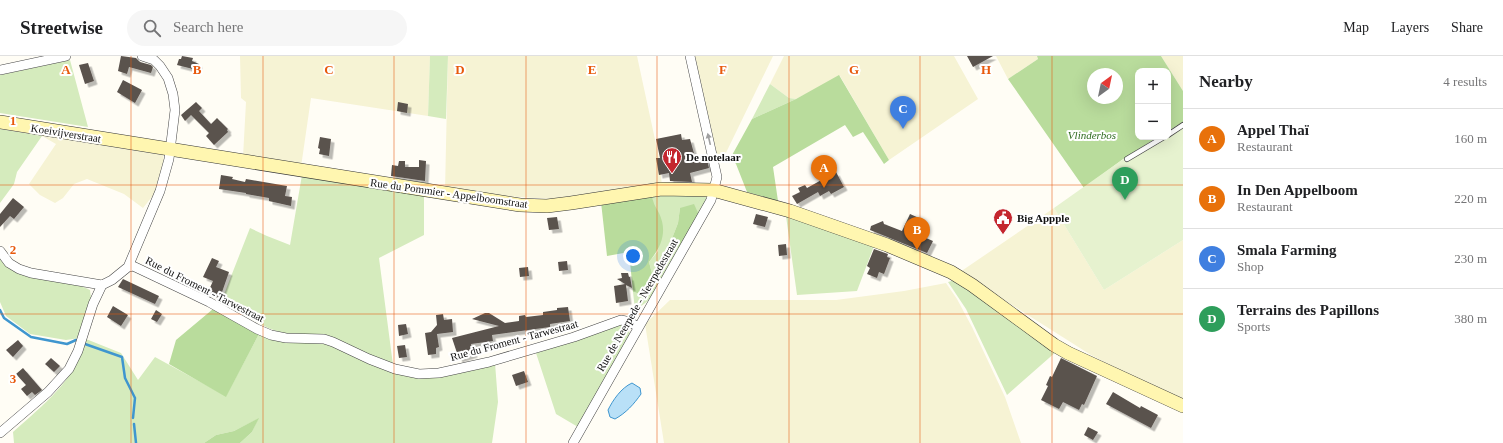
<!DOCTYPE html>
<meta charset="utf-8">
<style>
body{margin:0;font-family:"Times New Roman",serif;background:#f6f6f6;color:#202124}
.controls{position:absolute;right:12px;top:12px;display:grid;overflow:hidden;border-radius:8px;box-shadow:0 4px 16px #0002}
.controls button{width:36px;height:36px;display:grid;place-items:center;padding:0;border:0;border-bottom:1px solid #e0e0e0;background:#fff;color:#202124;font:20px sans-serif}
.compass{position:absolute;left:1087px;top:12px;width:36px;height:36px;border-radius:50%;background:#fff;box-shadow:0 4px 16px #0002;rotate:33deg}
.you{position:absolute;left:633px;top:200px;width:14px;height:14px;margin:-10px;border:3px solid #fff;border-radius:50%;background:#1a73e8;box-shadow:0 0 0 6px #1a73e833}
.badge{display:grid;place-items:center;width:26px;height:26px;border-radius:50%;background:#d93025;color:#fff;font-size:13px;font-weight:700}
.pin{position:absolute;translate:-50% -33px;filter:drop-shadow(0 1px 2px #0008)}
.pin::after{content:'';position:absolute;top:21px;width:14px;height:12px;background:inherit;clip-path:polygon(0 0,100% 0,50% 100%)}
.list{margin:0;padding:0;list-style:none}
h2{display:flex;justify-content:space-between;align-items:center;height:52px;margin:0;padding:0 16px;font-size:17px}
h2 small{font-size:13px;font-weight:400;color:#757577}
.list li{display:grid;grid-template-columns:26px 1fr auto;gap:12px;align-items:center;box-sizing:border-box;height:60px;padding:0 16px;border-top:1px solid #e0e0e0}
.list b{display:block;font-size:15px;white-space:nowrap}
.list p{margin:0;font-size:13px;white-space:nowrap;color:#757577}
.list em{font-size:13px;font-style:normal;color:#757577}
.icon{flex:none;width:22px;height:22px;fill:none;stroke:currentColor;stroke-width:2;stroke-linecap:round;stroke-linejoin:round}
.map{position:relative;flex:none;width:1183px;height:387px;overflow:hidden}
header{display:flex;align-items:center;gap:24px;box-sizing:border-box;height:56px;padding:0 20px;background:#fff;border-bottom:1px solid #e0e0e0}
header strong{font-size:19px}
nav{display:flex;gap:22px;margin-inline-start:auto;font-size:14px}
.search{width:280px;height:36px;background:#f6f6f6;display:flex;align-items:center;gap:10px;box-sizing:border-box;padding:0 14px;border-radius:22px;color:#757577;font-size:15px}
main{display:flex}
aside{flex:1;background:#fff}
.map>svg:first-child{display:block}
.farmland{fill:#f6f3d4}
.green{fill:#d5ebbd}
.forest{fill:#b9dc9c;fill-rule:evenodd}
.pitch{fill:#e6f2cf}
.water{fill:#b9e0f7;stroke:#3f96cf}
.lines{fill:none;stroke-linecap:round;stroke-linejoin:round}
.stream{stroke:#3f96cf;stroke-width:2.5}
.building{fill:#5a524d;filter:url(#shadow)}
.lane-casing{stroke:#444;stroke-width:6}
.street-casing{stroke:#444;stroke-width:10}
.secondary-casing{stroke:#333;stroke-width:14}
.lane{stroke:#fff;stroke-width:4.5}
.street{stroke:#fff;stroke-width:9}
.secondary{stroke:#fff6b0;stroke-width:13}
.oneway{fill:#a0a0a0}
.grid{fill:none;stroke:#e8590c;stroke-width:1;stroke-opacity:0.55}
.labels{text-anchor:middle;stroke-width:4;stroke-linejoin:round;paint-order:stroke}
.street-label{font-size:11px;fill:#111;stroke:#fff}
.park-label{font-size:11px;font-style:italic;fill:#2f6b1f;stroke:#fff}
.poi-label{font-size:11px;font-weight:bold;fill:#111;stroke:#fff;text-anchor:start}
.grid-label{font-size:13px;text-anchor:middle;font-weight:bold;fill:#e8590c;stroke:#fff;stroke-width:4;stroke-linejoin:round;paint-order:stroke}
</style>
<header>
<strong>Streetwise</strong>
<div class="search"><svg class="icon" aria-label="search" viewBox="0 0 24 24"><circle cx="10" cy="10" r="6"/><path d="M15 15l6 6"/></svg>Search here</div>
<nav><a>Map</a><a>Layers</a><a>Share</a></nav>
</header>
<main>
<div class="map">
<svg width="1183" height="387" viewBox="0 0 1183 387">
<defs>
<filter id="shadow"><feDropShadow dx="3.5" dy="3.5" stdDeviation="0" flood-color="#0004"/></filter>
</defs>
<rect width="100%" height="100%" fill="#fffdf5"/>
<path class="farmland" d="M 240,0 L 430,0 L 428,60 L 311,42 L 301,111 L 243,101 L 246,46 L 241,42 Z
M 448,0 L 637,0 L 659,102 L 662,130 L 551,143 L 503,140 L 445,134 Z
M 695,0 L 773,0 L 721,107 L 718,106 Z
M 784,0 L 954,0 L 978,43 L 889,104 L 840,20 L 796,43 L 789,42 L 770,28 Z
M 996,0 L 1037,0 L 1038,3 L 1008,23 Z
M 1161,0 L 1183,0 L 1183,35 Z
M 42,80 L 163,99 L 165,109 L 155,137 L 143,152 L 124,138 L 87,123 L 74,128 L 63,142 L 55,147 L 40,139 L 29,128 L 56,88 Z
M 1054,152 L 1104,234 L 1183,184 L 1183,347 L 1091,299 L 960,216 Z
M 946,227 L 957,243 L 972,271 L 1005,341 L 1021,387 L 664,387 L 645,268 L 670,244 L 836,244 L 904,235 Z"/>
<path class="green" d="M 430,0 L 448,0 L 446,63 L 428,60 Z
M 70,4 L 88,71 L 0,57 L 0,19 Z
M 770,28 L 789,42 L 796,43 L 752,63 Z
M 0,73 L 42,80 L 17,116 L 14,128 L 0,147 Z
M 302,119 L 424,140 L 424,179 L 379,202 L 393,309 L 300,279 L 282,277 L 268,272 L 221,246 L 250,172 L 267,180 L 290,189 Z
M 702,138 L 707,142 L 699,159 L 680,152 L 678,167 L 671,185 L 672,192 L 681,191 C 669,214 658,242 635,254 L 633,236 L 645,239 L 655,229 L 649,206 L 658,195 L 659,158 L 653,148 L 652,139 Z
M 786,160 L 874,190 L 857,235 L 797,239 Z
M 0,201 L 8,212 L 28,221 L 77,228 L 90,234 L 91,242 L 80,282 L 66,284 L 30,278 L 6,260 L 0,246 Z
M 958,223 L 1057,295 L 1007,339 L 966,253 L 948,226 Z
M 621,268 C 628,270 629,273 630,279 L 578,371 L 556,358 L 536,297 Z
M 259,278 L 288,287 L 320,287 L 331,289 L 421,322 L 457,318 L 495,307 L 498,346 L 492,387 L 240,387 L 252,376 L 258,363 L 234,375 L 216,379 L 204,387 L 14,387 L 13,376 C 43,349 76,324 86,283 L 121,297 L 138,324 L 155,301 L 226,340 Z"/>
<path class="forest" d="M 1037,0 L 1161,0 L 1183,35 L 1183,66 L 1168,75 L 1168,15 L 1138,15 L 1138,81 L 1158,81 L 1126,101 L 1084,132 L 1008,23 L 1038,3 ZM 1093,18 L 1117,18 L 1117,42 L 1093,42 Z
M 839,19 L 889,104 L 884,108 L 863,76 L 853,81 L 845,69 L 773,111 L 778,145 L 747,136 L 736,108 L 731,101 L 752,63 L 796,43 Z
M 652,139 C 653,147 655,150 659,157 C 668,176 661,191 649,206 L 655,229 L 645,239 L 633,236 L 629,196 L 607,200 L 601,146 Z
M 694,148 L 699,159 L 681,191 L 672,192 L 671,185 L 678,167 L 680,152 Z
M 213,253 L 259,278 L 226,341 L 169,308 L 176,284 Z
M 259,362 L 252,376 L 240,387 L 204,387 L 216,379 L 234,375 Z"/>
<path class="pitch" d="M 1183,66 L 1183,184 L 1104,234 L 1054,152 L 1126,101 L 1158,81 L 1168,81 L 1168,75 Z"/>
<path class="water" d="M 632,327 L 640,332 L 641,338 C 634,348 626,357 615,363 L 610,361 L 608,354 C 613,344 621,332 632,327 Z"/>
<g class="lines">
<path class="stream" d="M 0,254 L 4,262 L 31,281 L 67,288 L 76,284
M 85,288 L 122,301 L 125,322 L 135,342 L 133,362
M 134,368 L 136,387"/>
</g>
<path class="building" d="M 121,0 L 136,2 L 140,6 L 151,9 L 153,11 L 151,17 L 129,11 L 127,18 L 118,15 Z
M 182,0 L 193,2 L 192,5 L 199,8 L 197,14 L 177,9 L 179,3 L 181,3 Z
M 967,0 L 993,0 L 973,11 Z
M 88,7 L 94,25 L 85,28 L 79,9 Z
M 123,24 L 142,34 L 135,47 L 117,36 Z
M 196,46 L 202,52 L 199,55 L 211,68 L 217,62 L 228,73 L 227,74 L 228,76 L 214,89 L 206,80 L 209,77 L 191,59 L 185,65 L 181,59 Z
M 398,46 L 408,48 L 407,57 L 397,55 Z
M 681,78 L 682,84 L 690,83 L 695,101 L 706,99 L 709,112 L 690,117 L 692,126 L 670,125 L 669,117 L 659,119 L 656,102 L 660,102 L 656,83 Z
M 320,81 L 331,83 L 329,100 L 319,98 L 320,93 L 318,92 Z
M 419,104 L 426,105 L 425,125 L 391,120 L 392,109 L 398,110 L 399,105 L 405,105 L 405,111 L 419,111 Z
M 830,114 L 832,118 L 836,116 L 844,131 L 831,138 L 829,135 L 820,140 L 818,136 L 797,148 L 792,140 L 800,136 L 798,132 L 805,129 L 807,132 L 825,122 L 823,118 Z
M 221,119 L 233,121 L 232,123 L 245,126 L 246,123 L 287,130 L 285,140 L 292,141 L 291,150 L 269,145 L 269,142 L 246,138 L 246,137 L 219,133 Z
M 13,142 L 24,151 L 14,163 L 10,160 L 0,171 L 0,158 Z
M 756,158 L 768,161 L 765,171 L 753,168 Z
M 910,158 L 919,162 L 912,176 L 933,185 L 927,197 L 870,174 L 871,170 L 883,165 L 884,168 L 902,175 Z
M 557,161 L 559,173 L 549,174 L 547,162 Z
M 786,188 L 787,199 L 779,200 L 778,189 Z
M 874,193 L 888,198 L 887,201 L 890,202 L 884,218 L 879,216 L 877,222 L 867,218 L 870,212 L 867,210 Z
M 212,202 L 219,205 L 216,211 L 229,216 L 220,242 L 208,236 L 213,225 L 203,221 Z
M 567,205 L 568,214 L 559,215 L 558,206 Z
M 528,211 L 529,220 L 520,221 L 519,212 Z
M 621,217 L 628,217 L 629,221 L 630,221 L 632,232 L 626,229 L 628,245 L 616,247 L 614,230 L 625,228 L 617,223 L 622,222 Z
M 123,223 L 159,240 L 155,248 L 118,231 Z
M 113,250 L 128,259 L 121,270 L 107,261 Z
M 568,251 L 570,265 L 550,268 L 550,271 L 492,279 L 493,285 L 471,288 L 474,298 L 459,303 L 452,282 L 499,270 L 472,263 L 485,257 L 489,257 L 505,267 L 519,265 L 519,260 L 525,259 L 526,261 L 543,259 L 543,256 L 557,254 L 557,252 Z
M 156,254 L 162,258 L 157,266 L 151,263 Z
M 443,258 L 444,264 L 452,263 L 453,276 L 437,278 L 439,291 L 436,292 L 436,298 L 428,299 L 425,277 L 431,276 L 437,269 L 436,259 Z
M 406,268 L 408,278 L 399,280 L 398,269 Z
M 18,284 L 23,290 L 13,301 L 6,294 Z
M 405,289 L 407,301 L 399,302 L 397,290 Z
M 51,302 L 60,310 L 54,316 L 45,308 Z
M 1061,302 L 1097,320 L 1084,349 L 1082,348 L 1079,354 L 1063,346 L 1059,353 L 1041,344 L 1048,330 L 1046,329 L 1050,320 L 1052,321 Z
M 23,312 L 42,334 L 35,339 L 32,336 L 27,340 L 21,333 L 26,329 L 16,318 Z
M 524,315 L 528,326 L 516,330 L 512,319 Z
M 1113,336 L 1140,352 L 1141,350 L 1158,359 L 1151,372 L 1106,348 Z
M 1088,371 L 1098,376 L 1093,384 L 1084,379 Z"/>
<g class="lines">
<g class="lane-casing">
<path id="lane" d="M 1168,79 L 1183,69
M 1127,103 L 1164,81"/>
</g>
<g class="street-casing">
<path id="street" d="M 0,14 L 66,0
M 0,195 L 9,207 L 19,213 L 31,217 L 102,229 L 112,224 L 128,211 L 160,135 L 169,103 L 175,54 L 173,38 L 168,22 L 160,10 L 154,4 L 142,0
M 128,211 L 133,210 L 209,246 L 257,273 L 271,279 L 286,282 L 324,283 L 333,286 L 369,303 L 395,313 L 419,318 L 439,317 L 489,306 L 574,281 L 621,264 L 630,266 L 638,271
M 0,377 L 48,336 L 69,313 L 78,295 L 93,248 L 102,229
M 573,387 L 711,144 L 717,121 L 690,0"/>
</g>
<g class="secondary-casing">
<path id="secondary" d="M 0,66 L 520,149 L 547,150 L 571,147 L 661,133 L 713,134 L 790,155 L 887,189 L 951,216 L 972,229 L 1054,289 L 1068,297 L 1183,350"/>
</g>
<use href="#lane" class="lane"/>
<use href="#street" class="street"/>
<use href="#secondary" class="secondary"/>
</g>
<defs><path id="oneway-solid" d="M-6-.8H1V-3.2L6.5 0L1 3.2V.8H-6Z"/></defs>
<use class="oneway" href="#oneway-solid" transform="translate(709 83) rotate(-103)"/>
<path class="grid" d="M 131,0 L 131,387M 263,0 L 263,387M 394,0 L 394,387M 526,0 L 526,387M 657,0 L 657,387M 789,0 L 789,387M 920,0 L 920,387M 1052,0 L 1052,387M 0,129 L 1183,129M 0,258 L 1183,258"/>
<defs>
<g id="restaurant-pin" transform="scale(1)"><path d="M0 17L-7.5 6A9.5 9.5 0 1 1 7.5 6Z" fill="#c4262e" stroke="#fff"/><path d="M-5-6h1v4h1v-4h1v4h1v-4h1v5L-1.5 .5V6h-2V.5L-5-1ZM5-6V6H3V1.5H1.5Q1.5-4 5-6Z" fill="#fff"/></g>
<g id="civic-pin" transform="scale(1)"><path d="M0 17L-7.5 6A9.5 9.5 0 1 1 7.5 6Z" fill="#c4262e" stroke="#fff"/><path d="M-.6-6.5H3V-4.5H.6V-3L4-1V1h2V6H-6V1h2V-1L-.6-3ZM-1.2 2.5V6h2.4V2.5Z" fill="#fff"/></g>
</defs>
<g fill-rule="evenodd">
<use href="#restaurant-pin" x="672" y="101"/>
<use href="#civic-pin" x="1003" y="162"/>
</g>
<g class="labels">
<g class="street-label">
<text transform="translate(66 77) rotate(9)" y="4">Koeivijverstraat</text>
<text transform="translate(449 137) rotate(8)" y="4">Rue du Pommier - Appelboomstraat</text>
<text transform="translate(205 233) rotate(27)" y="4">Rue du Froment - Tarwestraat</text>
<text transform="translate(637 249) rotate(-60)" y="4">Rue de Neerpede - Neerpedestraat</text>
<text transform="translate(514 284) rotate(-15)" y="4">Rue du Froment - Tarwestraat</text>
</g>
<g class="park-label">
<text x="1092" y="83">Vlinderbos</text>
</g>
<g class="poi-label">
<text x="686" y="105">De notelaar</text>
<text x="1017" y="166">Big Appple</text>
</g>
</g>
<g class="grid-label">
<text x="66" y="18">A</text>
<text x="197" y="18">B</text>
<text x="329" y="18">C</text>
<text x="460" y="18">D</text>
<text x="592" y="18">E</text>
<text x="723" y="18">F</text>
<text x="854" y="18">G</text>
<text x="986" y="18">H</text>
<text x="13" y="69">1</text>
<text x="13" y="198">2</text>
<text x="13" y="327">3</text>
</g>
</svg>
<div class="controls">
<button>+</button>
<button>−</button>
</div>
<svg class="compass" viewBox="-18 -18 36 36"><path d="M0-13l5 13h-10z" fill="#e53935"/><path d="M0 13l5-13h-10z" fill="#757577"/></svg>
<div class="you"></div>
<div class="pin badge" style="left:824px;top:132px;background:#e8710a">A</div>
<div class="pin badge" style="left:917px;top:194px;background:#e8710a">B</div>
<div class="pin badge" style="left:903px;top:73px;background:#3f7fe0">C</div>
<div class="pin badge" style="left:1125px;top:144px;background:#2e9e5b">D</div>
</div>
<aside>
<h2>Nearby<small>4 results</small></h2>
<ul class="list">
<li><span class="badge" style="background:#e8710a">A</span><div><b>Appel Thaï</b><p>Restaurant</p></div><em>160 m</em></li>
<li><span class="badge" style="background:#e8710a">B</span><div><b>In Den Appelboom</b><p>Restaurant</p></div><em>220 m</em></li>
<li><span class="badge" style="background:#3f7fe0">C</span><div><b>Smala Farming</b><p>Shop</p></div><em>230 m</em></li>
<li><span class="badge" style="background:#2e9e5b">D</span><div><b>Terrains des Papillons</b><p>Sports</p></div><em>380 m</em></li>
</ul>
</aside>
</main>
